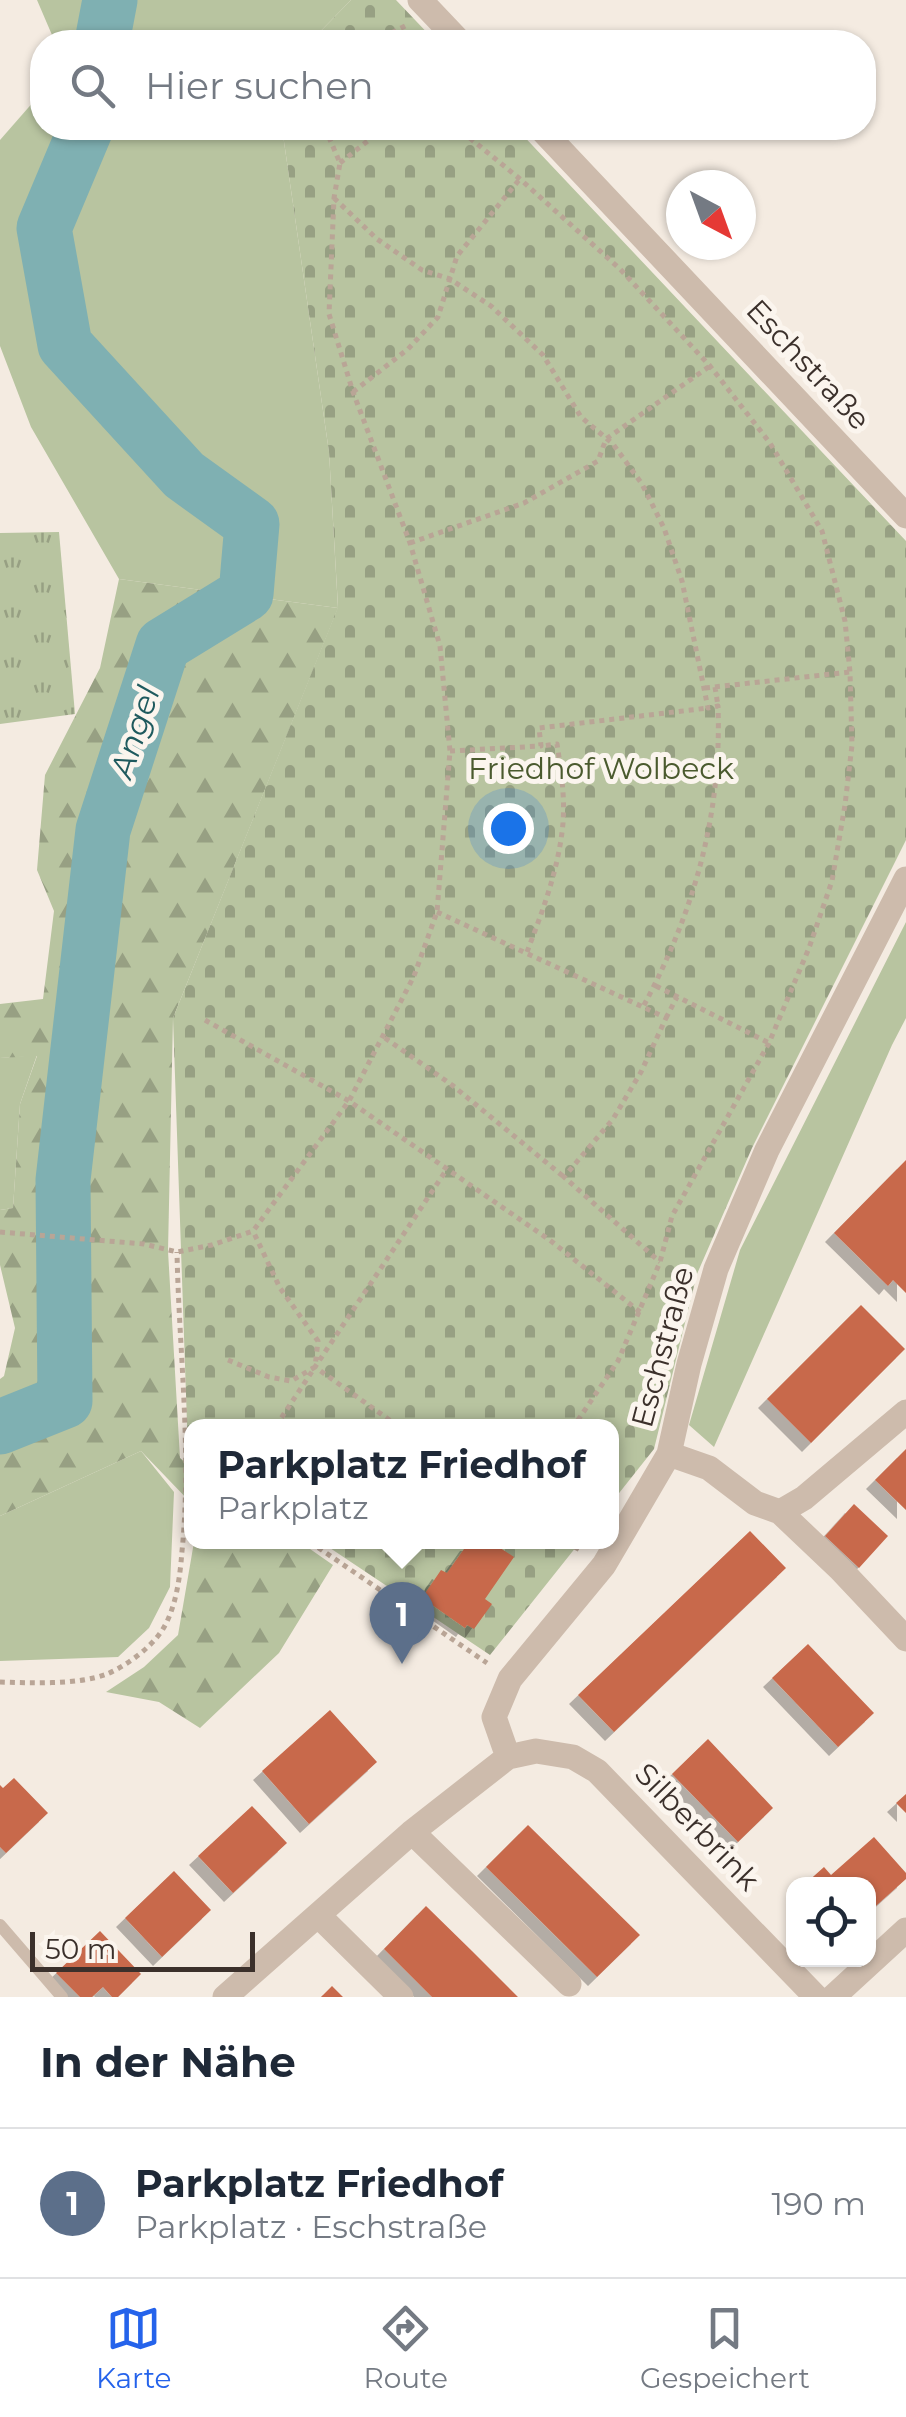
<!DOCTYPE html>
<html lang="de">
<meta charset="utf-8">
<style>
body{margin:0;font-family:Montserrat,sans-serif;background:#f2f2f3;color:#1f2937}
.controls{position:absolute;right:30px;bottom:30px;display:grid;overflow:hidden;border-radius:20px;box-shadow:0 2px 8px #0004}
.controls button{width:90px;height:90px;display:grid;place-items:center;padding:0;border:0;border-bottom:2px solid #e0e1e3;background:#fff;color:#1f2937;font:50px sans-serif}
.compass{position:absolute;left:666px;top:170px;width:90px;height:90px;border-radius:50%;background:#fff;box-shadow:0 2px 8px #0004;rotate:139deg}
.scale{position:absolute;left:30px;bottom:25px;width:225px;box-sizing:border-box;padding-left:10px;border:5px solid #3b302b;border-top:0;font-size:28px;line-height:35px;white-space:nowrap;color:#3b302b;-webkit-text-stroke:8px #fbf5ee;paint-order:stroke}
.you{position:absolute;left:508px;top:828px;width:35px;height:35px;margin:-25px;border:8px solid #fff;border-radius:50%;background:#1a73e8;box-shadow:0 0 0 15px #1a73e833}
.badge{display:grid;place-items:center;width:65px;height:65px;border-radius:50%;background:#2563eb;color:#fff;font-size:32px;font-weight:700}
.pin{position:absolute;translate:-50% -82px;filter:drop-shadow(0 2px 5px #0008)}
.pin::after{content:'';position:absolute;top:52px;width:35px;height:30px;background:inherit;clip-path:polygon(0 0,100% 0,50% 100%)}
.popup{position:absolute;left:184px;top:1419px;width:435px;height:130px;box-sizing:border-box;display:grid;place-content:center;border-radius:20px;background:#fff;filter:drop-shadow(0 2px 8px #0005);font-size:32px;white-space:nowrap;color:#747a83}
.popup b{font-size:38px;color:#1f2937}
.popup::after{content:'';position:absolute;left:50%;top:100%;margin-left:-20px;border:20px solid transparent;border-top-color:#fff}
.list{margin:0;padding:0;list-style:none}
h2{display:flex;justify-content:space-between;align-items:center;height:130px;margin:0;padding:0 40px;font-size:42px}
h2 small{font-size:32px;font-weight:400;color:#747a83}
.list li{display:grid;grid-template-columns:65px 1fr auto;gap:30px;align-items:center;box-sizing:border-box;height:150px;padding:0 40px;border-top:2px solid #e0e1e3}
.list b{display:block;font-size:38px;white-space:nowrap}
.list p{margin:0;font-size:32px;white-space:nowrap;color:#747a83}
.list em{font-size:32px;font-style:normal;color:#747a83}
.icon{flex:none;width:55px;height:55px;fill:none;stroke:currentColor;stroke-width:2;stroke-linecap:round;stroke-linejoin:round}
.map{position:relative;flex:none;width:906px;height:1997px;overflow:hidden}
.search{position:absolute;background:#fff;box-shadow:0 2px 8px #0004;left:30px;right:30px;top:30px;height:110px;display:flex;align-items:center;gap:25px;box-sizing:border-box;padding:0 35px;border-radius:40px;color:#747a83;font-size:38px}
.sheet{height:280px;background:#fff}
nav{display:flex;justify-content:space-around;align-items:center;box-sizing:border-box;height:140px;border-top:2px solid #e0e1e3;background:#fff;font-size:28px;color:#747a83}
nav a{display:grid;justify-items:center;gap:5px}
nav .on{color:#2563eb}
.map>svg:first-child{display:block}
.green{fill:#b8c4a0}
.forest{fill:url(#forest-firs)}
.cemetery{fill:url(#cemetery-stones)}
.park{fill:url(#park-tufts)}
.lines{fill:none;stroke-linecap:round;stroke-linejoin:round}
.river{stroke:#7fb0b2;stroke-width:55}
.building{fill:#c8694b;filter:url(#shadow)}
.path{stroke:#b9a596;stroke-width:5;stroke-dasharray:5 5;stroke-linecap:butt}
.lane{stroke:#cdbbac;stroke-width:12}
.street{stroke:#cdbbac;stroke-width:25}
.labels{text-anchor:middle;stroke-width:10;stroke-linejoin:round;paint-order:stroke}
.street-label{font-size:30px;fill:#3b302b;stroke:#fbf5ee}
.park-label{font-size:30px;fill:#4a5a2e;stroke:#fbf5ee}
.water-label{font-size:32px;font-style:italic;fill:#1f5a5e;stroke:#fbf5ee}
</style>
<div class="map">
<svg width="906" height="1997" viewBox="0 0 906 1997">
<defs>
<pattern id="forest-firs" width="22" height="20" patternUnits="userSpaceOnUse" patternTransform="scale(2.5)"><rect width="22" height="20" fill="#b8c4a0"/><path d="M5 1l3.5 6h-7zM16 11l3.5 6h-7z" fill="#97a083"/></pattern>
<pattern id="cemetery-stones" width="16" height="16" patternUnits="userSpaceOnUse" patternTransform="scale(2.5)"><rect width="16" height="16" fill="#b8c4a0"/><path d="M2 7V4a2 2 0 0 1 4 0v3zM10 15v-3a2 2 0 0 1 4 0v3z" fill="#97a083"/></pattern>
<pattern id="park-tufts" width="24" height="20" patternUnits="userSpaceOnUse" patternTransform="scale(2.5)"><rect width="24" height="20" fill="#b8c4a0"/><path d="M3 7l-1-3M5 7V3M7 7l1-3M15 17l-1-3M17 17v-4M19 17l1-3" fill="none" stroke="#97a083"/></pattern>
<filter id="shadow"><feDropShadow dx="-9" dy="9" stdDeviation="0" flood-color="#0004"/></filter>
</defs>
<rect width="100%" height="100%" fill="#f4ebe1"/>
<path class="green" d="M 37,0 L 351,0 L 310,42 L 55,42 Z
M 42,92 L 42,128 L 282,128 L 329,452 L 338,608 L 119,579 L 31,427 L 0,346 L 0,140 Z
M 906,922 L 906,1018 L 892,1045 L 714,1447 L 689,1425 L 740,1250 Z
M 37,1055 L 20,1104 L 13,1208 L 0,1210 L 0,1058 Z
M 141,1451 L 174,1492 L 170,1587 L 149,1628 L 118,1657 L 0,1661 L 0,1516 Z"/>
<path class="forest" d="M 119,579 L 338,608 L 173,1018 L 168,1251 L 180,1458 L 192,1467 L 192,1504 L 141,1451 L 0,1516 L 0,1439 L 78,1405 L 74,1247 L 48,1243 L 51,1355 L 40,1391 L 0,1410 L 0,1379 L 4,1376 L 15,1328 L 0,1265 L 0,1210 L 13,1208 L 20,1104 L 37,1056 L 0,1058 L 0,1004 L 43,999 L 54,911 L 37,870 L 45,775 L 100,668 Z
M 194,1542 L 300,1542 L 333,1565 L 279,1653 L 200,1728 L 159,1702 L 106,1692 L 144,1667 L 178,1635 Z"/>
<path class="cemetery" d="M 351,0 L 396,0 L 436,42 L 310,42 Z
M 282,128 L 516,128 L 906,541 L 906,840 L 752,1148 L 697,1274 L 654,1449 L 612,1502 L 612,1426 L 192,1426 L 192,1455 L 188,1452 L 173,1018 L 338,607 L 329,452 Z
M 321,1542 L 580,1542 L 490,1655 Z"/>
<path class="park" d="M 59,532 L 75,714 L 0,724 L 0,533 Z"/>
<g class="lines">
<path class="river" d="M 102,42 L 110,0
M 0,1427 L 65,1401 L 63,1180 L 103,830 L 163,645 L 246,594 L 252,524 L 184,475 L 65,345 L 44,228 L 86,128"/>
</g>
<path class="building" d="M 906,1160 L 906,1293 L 893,1280 L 888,1286 L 834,1233 Z
M 861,1305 L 905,1349 L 811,1443 L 767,1399 Z
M 906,1449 L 906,1510 L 875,1480 Z
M 854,1504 L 888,1536 L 859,1568 L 825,1536 Z
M 750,1531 L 786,1568 L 614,1732 L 578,1695 Z
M 469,1542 L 491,1542 L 514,1557 L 485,1599 L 492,1604 L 474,1629 L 467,1625 L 465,1628 L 428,1602 L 430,1599 L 424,1595 L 441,1570 L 447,1573 Z
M 808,1644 L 874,1713 L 838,1747 L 772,1678 Z
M 330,1710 L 377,1762 L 309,1824 L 262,1771 Z
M 708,1739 L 773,1808 L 738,1842 L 672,1774 Z
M 14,1778 L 48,1813 L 6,1853 L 0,1847 L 0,1785 L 3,1788 Z
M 906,1794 L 906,1813 L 896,1803 Z
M 252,1806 L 287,1843 L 233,1893 L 198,1856 Z
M 528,1825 L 640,1935 L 597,1977 L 486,1867 Z
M 874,1837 L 906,1873 L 906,1879 L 868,1913 L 868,1884 L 805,1884 L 824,1867 L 831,1875 Z
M 174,1871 L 211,1910 L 162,1957 L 125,1918 Z
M 426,1906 L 472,1951 L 518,1997 L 432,1997 L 384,1949 Z
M 100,1931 L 141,1974 L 118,1997 L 112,1997 L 103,1987 L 92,1997 L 80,1997 L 56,1973 Z
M 332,1986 L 343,1997 L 321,1997 Z"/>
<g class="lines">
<path class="path" d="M 374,42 L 407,25
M 453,128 L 460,130 L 520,179 L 620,269 L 710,366 L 770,443 L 822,531 L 845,621 L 850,672 L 852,745 L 845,805 L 832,881 L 809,948 L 769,1043 L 672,1216 L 660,1262 L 618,1361 L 574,1426
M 340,163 L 384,128
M 334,198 L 377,239 L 422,270 L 450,279 L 491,306 L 543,355 L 581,417 L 613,444 L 642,484 L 664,528 L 682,581 L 708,708 L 718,706 C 722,815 694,912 643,1007 L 666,1018 L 641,1072 L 613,1119 L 564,1177 L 660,1262
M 353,392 L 408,349 L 438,317 L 457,256 L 519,180
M 410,543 L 524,503 L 598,461 L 606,439 L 710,366
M 715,687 L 718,706
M 705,688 L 850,672
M 450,751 L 541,746 L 539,728 L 708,708
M 437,912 L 643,1007
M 527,952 C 543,910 559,868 563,823 C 565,796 561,770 557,744 L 541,746
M 656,986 L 769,1043
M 666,1018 L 677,997
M 205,1020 L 349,1101 L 551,1241 L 640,1312
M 385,1038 L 452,1085 L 564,1177
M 0,1232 L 144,1244 L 177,1252 L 212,1245 L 253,1231 L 349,1101 L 414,976 L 437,912 L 450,751 L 440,646 L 410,543 L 353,392 L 329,314 L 334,198 L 340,163 L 325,128
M 228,1360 L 269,1377 L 291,1381 L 315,1367 L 318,1341 L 280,1288 L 253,1231
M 276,1426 L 313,1370
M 398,1426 L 315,1367 L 447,1169
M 310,1542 L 487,1663
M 566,1542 L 580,1550
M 0,1682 C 30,1683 79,1685 107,1674 C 126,1666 149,1649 161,1632 C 176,1610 180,1577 182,1551 C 192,1451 179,1352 177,1252"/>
<path class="lane" d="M 0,1925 L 62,1997"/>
<path class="street" d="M 420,0 L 460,42
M 540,128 L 906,516
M 669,1454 L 709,1468 L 755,1503 L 780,1512 L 840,1569 L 906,1639
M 780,1512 L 804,1498 L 906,1412
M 508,1757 L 494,1717 L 510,1679 L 604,1565 L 669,1454 L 689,1364 L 716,1269 L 767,1150 L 906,879
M 412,1832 L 569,1984
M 318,1915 L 401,1997
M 225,1997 L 412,1832 L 508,1757 L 536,1751 L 573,1757 L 597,1771 L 816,1997
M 833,1997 L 906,1930"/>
</g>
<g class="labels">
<g class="street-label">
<text transform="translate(808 365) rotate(47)" y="10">Eschstraße</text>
<text transform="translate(663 1347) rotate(-75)" y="10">Eschstraße</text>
<text transform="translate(697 1827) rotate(46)" y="10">Silberbrink</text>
</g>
<g class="park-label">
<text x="601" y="779">Friedhof Wolbeck</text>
</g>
<g class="water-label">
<text transform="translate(135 732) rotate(-72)" y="11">Angel</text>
</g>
</g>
</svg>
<div class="controls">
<button><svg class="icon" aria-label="locate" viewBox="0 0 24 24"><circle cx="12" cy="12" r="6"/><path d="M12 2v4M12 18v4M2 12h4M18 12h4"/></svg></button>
</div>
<svg class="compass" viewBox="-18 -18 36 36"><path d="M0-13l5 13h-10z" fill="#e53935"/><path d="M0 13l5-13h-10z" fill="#747a83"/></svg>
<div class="scale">50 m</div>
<div class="you"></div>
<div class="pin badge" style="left:402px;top:1664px;background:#5c6f8a">1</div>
<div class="popup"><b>Parkplatz Friedhof</b>Parkplatz</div>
<div class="search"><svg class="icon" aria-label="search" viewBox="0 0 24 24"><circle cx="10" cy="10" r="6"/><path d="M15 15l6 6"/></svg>Hier suchen</div>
</div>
<section class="sheet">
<h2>In der Nähe<small></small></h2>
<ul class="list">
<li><span class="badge" style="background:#5c6f8a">1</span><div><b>Parkplatz Friedhof</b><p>Parkplatz · Eschstraße</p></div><em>190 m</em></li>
</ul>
</section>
<nav>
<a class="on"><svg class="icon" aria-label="map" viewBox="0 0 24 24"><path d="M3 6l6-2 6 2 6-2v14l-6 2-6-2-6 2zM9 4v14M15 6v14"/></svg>Karte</a>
<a><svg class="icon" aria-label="directions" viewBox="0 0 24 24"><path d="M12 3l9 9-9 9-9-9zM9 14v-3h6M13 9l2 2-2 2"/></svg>Route</a>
<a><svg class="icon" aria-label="saved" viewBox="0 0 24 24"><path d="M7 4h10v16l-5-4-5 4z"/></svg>Gespeichert</a>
</nav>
